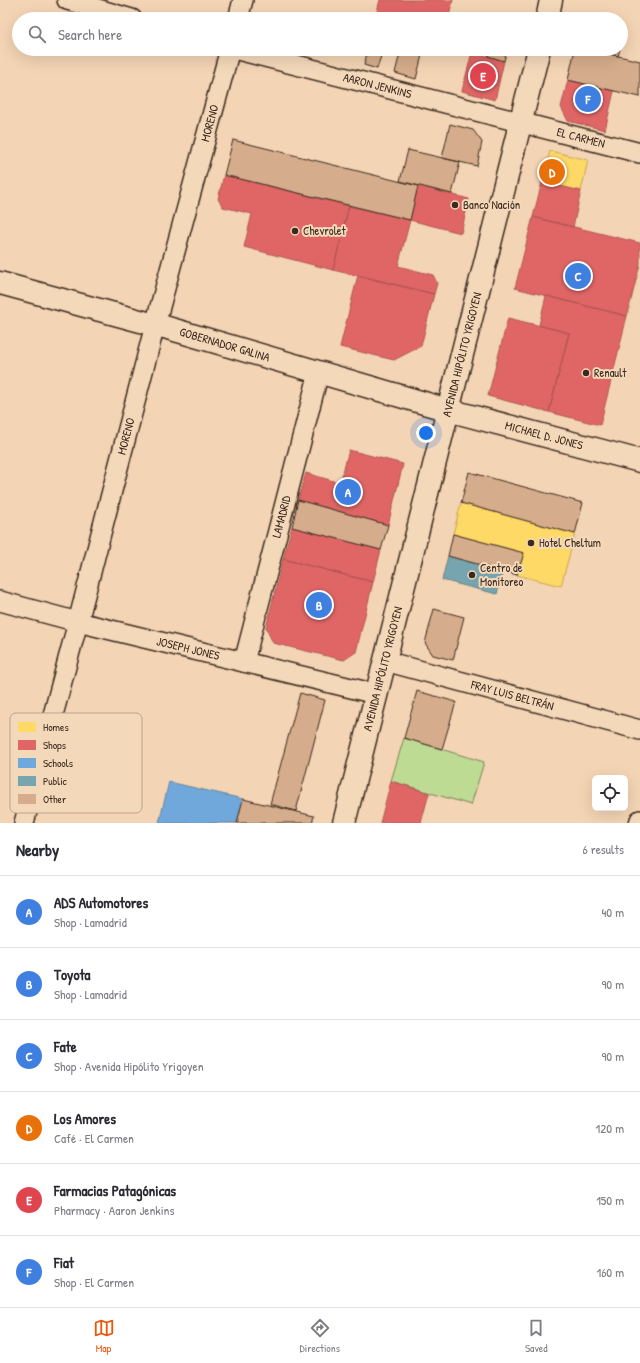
<!DOCTYPE html>
<meta charset="utf-8">
<style>
body{margin:0;font-family:"Patrick Hand",sans-serif;background:#f2f2f3;color:#2b2b33}
.controls{position:absolute;right:12px;bottom:12px;display:grid;overflow:hidden;border-radius:6px;box-shadow:0 4px 16px #0002}
.controls button{width:36px;height:36px;display:grid;place-items:center;padding:0;border:0;border-bottom:1px solid #e1e1e2;background:#fff;color:#2b2b33;font:20px sans-serif}
.you{position:absolute;left:426px;top:433px;width:14px;height:14px;margin:-10px;border:3px solid #fff;border-radius:50%;background:#1a73e8;box-shadow:0 0 0 6px #1a73e833}
.badge{display:grid;place-items:center;width:26px;height:26px;border-radius:50%;background:#ea580c;color:#fff;font-size:13px;font-weight:700}
.pin{position:absolute;translate:-50% -50%;border:2px solid #fff;box-shadow:0 1px 4px #0006}
.list{margin:0;padding:0;list-style:none}
h2{display:flex;justify-content:space-between;align-items:center;height:52px;margin:0;padding:0 16px;font-size:17px}
h2 small{font-size:13px;font-weight:400;color:#7c7c81}
.list li{display:grid;grid-template-columns:26px 1fr auto;gap:12px;align-items:center;box-sizing:border-box;height:72px;padding:0 16px;border-top:1px solid #e1e1e2}
.list b{display:block;font-size:15px;white-space:nowrap}
.list p{margin:0;font-size:13px;white-space:nowrap;color:#7c7c81}
.list em{font-size:13px;font-style:normal;color:#7c7c81}
.icon{flex:none;width:22px;height:22px;fill:none;stroke:currentColor;stroke-width:2;stroke-linecap:round;stroke-linejoin:round}
.map{position:relative;flex:none;width:640px;height:823px;overflow:hidden}
.search{position:absolute;background:#fff;box-shadow:0 4px 16px #0002;left:12px;right:12px;top:12px;height:44px;display:flex;align-items:center;gap:10px;box-sizing:border-box;padding:0 14px;border-radius:22px;color:#7c7c81;font-size:15px}
.sheet{height:484px;background:#fff}
nav{display:flex;justify-content:space-around;align-items:center;box-sizing:border-box;height:56px;border-top:1px solid #e1e1e2;background:#fff;font-size:11px;color:#7c7c81}
nav a{display:grid;justify-items:center;gap:2px}
nav .on{color:#ea580c}
.map>svg:first-child{display:block}
.green{fill:#bedb93;stroke:#7c8258}
.homes{fill:#ffd966;stroke:#c4a450}
.shops{fill:#e06666;stroke:#ae5450}
.schools{fill:#6fa8dc;stroke:#5f82a3}
.public{fill:#76a5af;stroke:#648084}
.building{fill:#d6ad8c;stroke:#3b2a1e}
.lines{fill:none;stroke-linecap:round;stroke-linejoin:round}
.minor-casing{stroke:#3b2a1e;stroke-width:22}
.tertiary-casing{stroke:#3b2a1e;stroke-width:25}
.secondary-casing{stroke:#3b2a1e;stroke-width:25}
.minor{stroke:#f4d8ba;stroke-width:19}
.tertiary{stroke:#f4d8ba;stroke-width:22}
.secondary{stroke:#f4d8ba;stroke-width:22}
.poi-dot{fill:#3b2a1e;stroke:#f4d8ba;stroke-width:1.5}
.labels{text-anchor:middle;stroke-width:4;stroke-linejoin:round;paint-order:stroke}
.street-label{font-size:12px;fill:#3b2a1e;stroke:#f4d8ba}
.poi-label{font-size:12px;fill:#3b2a1e;stroke:#f4d8ba;text-anchor:start}
.key{fill:#f4d8ba;stroke:#bca48b;stroke-width:1}
.key-label{font-size:11px;fill:#3b2a1e}
</style>
<div class="map">
<svg width="640" height="823" viewBox="0 0 640 823">
<rect width="100%" height="100%" fill="#f3d4b4"/>
<filter id="ink" filterUnits="userSpaceOnUse"><feTurbulence type="fractalNoise" baseFrequency=".025" numOctaves="2"/><feDisplacementMap in="SourceGraphic" scale="8" xChannelSelector="R" yChannelSelector="G"/><feConvolveMatrix kernelMatrix="1 2 1 2 8 2 1 2 1" color-interpolation-filters="sRGB"/></filter>
<g filter="url(#ink)">
<path class="green" d="M 404,738 L 484,762 L 471,805 L 391,781 Z"/>
<path class="homes" d="M 550,151 L 588,160 L 581,191 L 542,182 Z
M 461,503 L 575,534 L 561,586 L 517,575 L 524,553 L 453,534 Z"/>
<path class="shops" d="M 380,0 L 453,0 L 449,16 L 438,13 L 437,19 L 375,19 Z
M 472,52 L 504,61 L 495,100 L 462,91 Z
M 568,80 L 614,91 L 605,130 L 568,121 L 561,107 Z
M 224,175 L 349,206 L 333,270 L 244,247 L 252,214 L 223,207 L 218,199 Z
M 542,182 L 581,191 L 573,227 L 533,217 Z
M 418,186 L 469,199 L 461,233 L 410,220 Z
M 349,206 L 410,220 L 398,266 L 433,275 L 437,283 L 434,294 L 333,270 Z
M 533,217 L 640,243 L 640,264 L 627,316 L 515,288 Z
M 358,275 L 434,294 L 421,346 L 394,360 L 340,347 Z
M 546,296 L 627,316 L 600,425 L 549,412 L 569,333 L 539,325 Z
M 508,318 L 569,333 L 549,412 L 488,396 Z
M 349,450 L 403,464 L 388,525 L 298,500 L 306,473 L 340,483 Z
M 292,527 L 381,550 L 373,582 L 283,559 Z
M 283,559 L 373,582 L 356,652 L 344,660 L 273,643 L 266,628 Z
M 391,781 L 429,793 L 421,823 L 380,823 Z"/>
<path class="schools" d="M 169,782 L 243,799 L 237,823 L 159,823 Z"/>
<path class="public" d="M 448,556 L 503,570 L 497,594 L 442,580 Z"/>
<path class="building" d="M 368,49 L 383,49 L 377,69 L 364,65 Z
M 401,49 L 415,49 L 423,51 L 416,79 L 395,73 Z
M 489,49 L 507,49 L 504,61 L 488,56 Z
M 575,49 L 588,49 L 640,61 L 640,97 L 568,80 Z
M 589,49 L 620,49 L 618,56 Z
M 450,124 L 473,130 L 482,142 L 477,166 L 442,158 Z
M 233,140 L 418,186 L 410,220 L 224,175 Z
M 408,150 L 460,162 L 452,194 L 400,181 Z
M 469,472 L 583,503 L 575,534 L 461,503 Z
M 298,500 L 388,525 L 381,550 L 292,527 Z
M 453,534 L 524,553 L 517,575 L 448,556 Z
M 434,609 L 464,617 L 453,660 L 433,655 L 425,643 Z
M 417,691 L 456,702 L 442,749 L 404,738 Z
M 300,693 L 325,700 L 296,811 L 270,804 Z
M 243,799 L 314,816 L 312,823 L 237,823 Z"/>
<g class="lines">
<g class="minor-casing">
<g id="minor">
<path d="M 67,0 L 132,19"/>
<path d="M 238,19 L 243,0"/>
<path id="s1" d="M 234,49 L 640,153"/>
<path id="s2" d="M 0,601 L 78,622 L 376,694"/>
<path id="s3" d="M 385,661 L 640,730"/>
<path id="s4" d="M 244,662 L 319,372"/>
<path id="s5" d="M 24,823 L 78,622 L 155,325 L 230,49"/>
<path d="M 639,823 L 640,820"/>
</g>
</g>
<g class="tertiary-casing">
<g id="tertiary">
<path id="s6" d="M 0,283 L 155,325 L 161,326 L 448,410 L 640,461"/>
</g>
</g>
<g class="secondary-casing">
<g id="secondary">
<path d="M 547,19 L 551,0"/>
<path id="s7" d="M 344,823 L 539,49"/>
</g>
</g>
<use href="#minor" class="minor"/>
<use href="#tertiary" class="tertiary"/>
<use href="#secondary" class="secondary"/>
</g>
</g>
<g class="poi-dot">
<circle cx="455" cy="205" r="4"/>
<circle cx="295" cy="231" r="4"/>
<circle cx="586" cy="373" r="4"/>
<circle cx="531" cy="543" r="4"/>
<circle cx="472" cy="575" r="4"/>
</g>
<g class="labels">
<g class="street-label">
<text dy="4" stroke="none"><textPath href="#s1" startOffset="148">AARON JENKINS</textPath></text>
<text dy="4" stroke="none"><textPath href="#s5" startOffset="724">MORENO</textPath></text>
<text dy="4" stroke="none"><textPath href="#s1" startOffset="358">EL CARMEN</textPath></text>
<text dy="4" stroke="none"><textPath href="#s6" startOffset="233">GOBERNADOR GALINA</textPath></text>
<text dy="4" stroke="none"><textPath href="#s7" startOffset="483">AVENIDA HIPÓLITO YRIGOYEN</textPath></text>
<text dy="4" stroke="none"><textPath href="#s6" startOffset="565">MICHAEL D. JONES</textPath></text>
<text dy="4" stroke="none"><textPath href="#s5" startOffset="400">MORENO</textPath></text>
<text dy="4" stroke="none"><textPath href="#s4" startOffset="150">LAMADRID</textPath></text>
<text dy="4" stroke="none"><textPath href="#s2" startOffset="194">JOSEPH JONES</textPath></text>
<text dy="4" stroke="none"><textPath href="#s7" startOffset="159">AVENIDA HIPÓLITO YRIGOYEN</textPath></text>
<text dy="4" stroke="none"><textPath href="#s3" startOffset="132">FRAY LUIS BELTRÁN</textPath></text>
</g>
<g class="poi-label">
<text x="463" y="209">Banco Nación</text>
<text x="303" y="235">Chevrolet</text>
<text x="594" y="377">Renault</text>
<text x="539" y="547">Hotel Cheltum</text>
<text x="480" y="572">Centro de<tspan x="480" dy="14">Monitoreo</tspan></text>
</g>
</g>
<rect x="10" y="713" width="132" height="100" rx="6" class="key"/>
<rect x="18" y="722" width="18" height="10" fill="#ffd966"/>
<rect x="18" y="740" width="18" height="10" fill="#e06666"/>
<rect x="18" y="758" width="18" height="10" fill="#6fa8dc"/>
<rect x="18" y="776" width="18" height="10" fill="#76a5af"/>
<rect x="18" y="794" width="18" height="10" fill="#d6ad8c"/>
<g class="key-label">
<text x="43" y="731">Homes</text>
<text x="43" y="749">Shops</text>
<text x="43" y="767">Schools</text>
<text x="43" y="785">Public</text>
<text x="43" y="803">Other</text>
</g>
</svg>
<div class="controls">
<button><svg class="icon" aria-label="locate" viewBox="0 0 24 24"><circle cx="12" cy="12" r="6"/><path d="M12 2v4M12 18v4M2 12h4M18 12h4"/></svg></button>
</div>
<div class="you"></div>
<div class="pin badge" style="left:348px;top:492px;background:#3f7fe0">A</div>
<div class="pin badge" style="left:319px;top:605px;background:#3f7fe0">B</div>
<div class="pin badge" style="left:578px;top:276px;background:#3f7fe0">C</div>
<div class="pin badge" style="left:552px;top:172px;background:#e8710a">D</div>
<div class="pin badge" style="left:483px;top:76px;background:#e0444e">E</div>
<div class="pin badge" style="left:588px;top:99px;background:#3f7fe0">F</div>
<div class="search"><svg class="icon" aria-label="search" viewBox="0 0 24 24"><circle cx="10" cy="10" r="6"/><path d="M15 15l6 6"/></svg>Search here</div>
</div>
<section class="sheet">
<h2>Nearby<small>6 results</small></h2>
<ul class="list">
<li><span class="badge" style="background:#3f7fe0">A</span><div><b>ADS Automotores</b><p>Shop · Lamadrid</p></div><em>40 m</em></li>
<li><span class="badge" style="background:#3f7fe0">B</span><div><b>Toyota</b><p>Shop · Lamadrid</p></div><em>90 m</em></li>
<li><span class="badge" style="background:#3f7fe0">C</span><div><b>Fate</b><p>Shop · Avenida Hipólito Yrigoyen</p></div><em>90 m</em></li>
<li><span class="badge" style="background:#e8710a">D</span><div><b>Los Amores</b><p>Café · El Carmen</p></div><em>120 m</em></li>
<li><span class="badge" style="background:#e0444e">E</span><div><b>Farmacias Patagónicas</b><p>Pharmacy · Aaron Jenkins</p></div><em>150 m</em></li>
<li><span class="badge" style="background:#3f7fe0">F</span><div><b>Fiat</b><p>Shop · El Carmen</p></div><em>160 m</em></li>
</ul>
</section>
<nav>
<a class="on"><svg class="icon" aria-label="map" viewBox="0 0 24 24"><path d="M3 6l6-2 6 2 6-2v14l-6 2-6-2-6 2zM9 4v14M15 6v14"/></svg>Map</a>
<a><svg class="icon" aria-label="directions" viewBox="0 0 24 24"><path d="M12 3l9 9-9 9-9-9zM9 14v-3h6M13 9l2 2-2 2"/></svg>Directions</a>
<a><svg class="icon" aria-label="saved" viewBox="0 0 24 24"><path d="M7 4h10v16l-5-4-5 4z"/></svg>Saved</a>
</nav>
